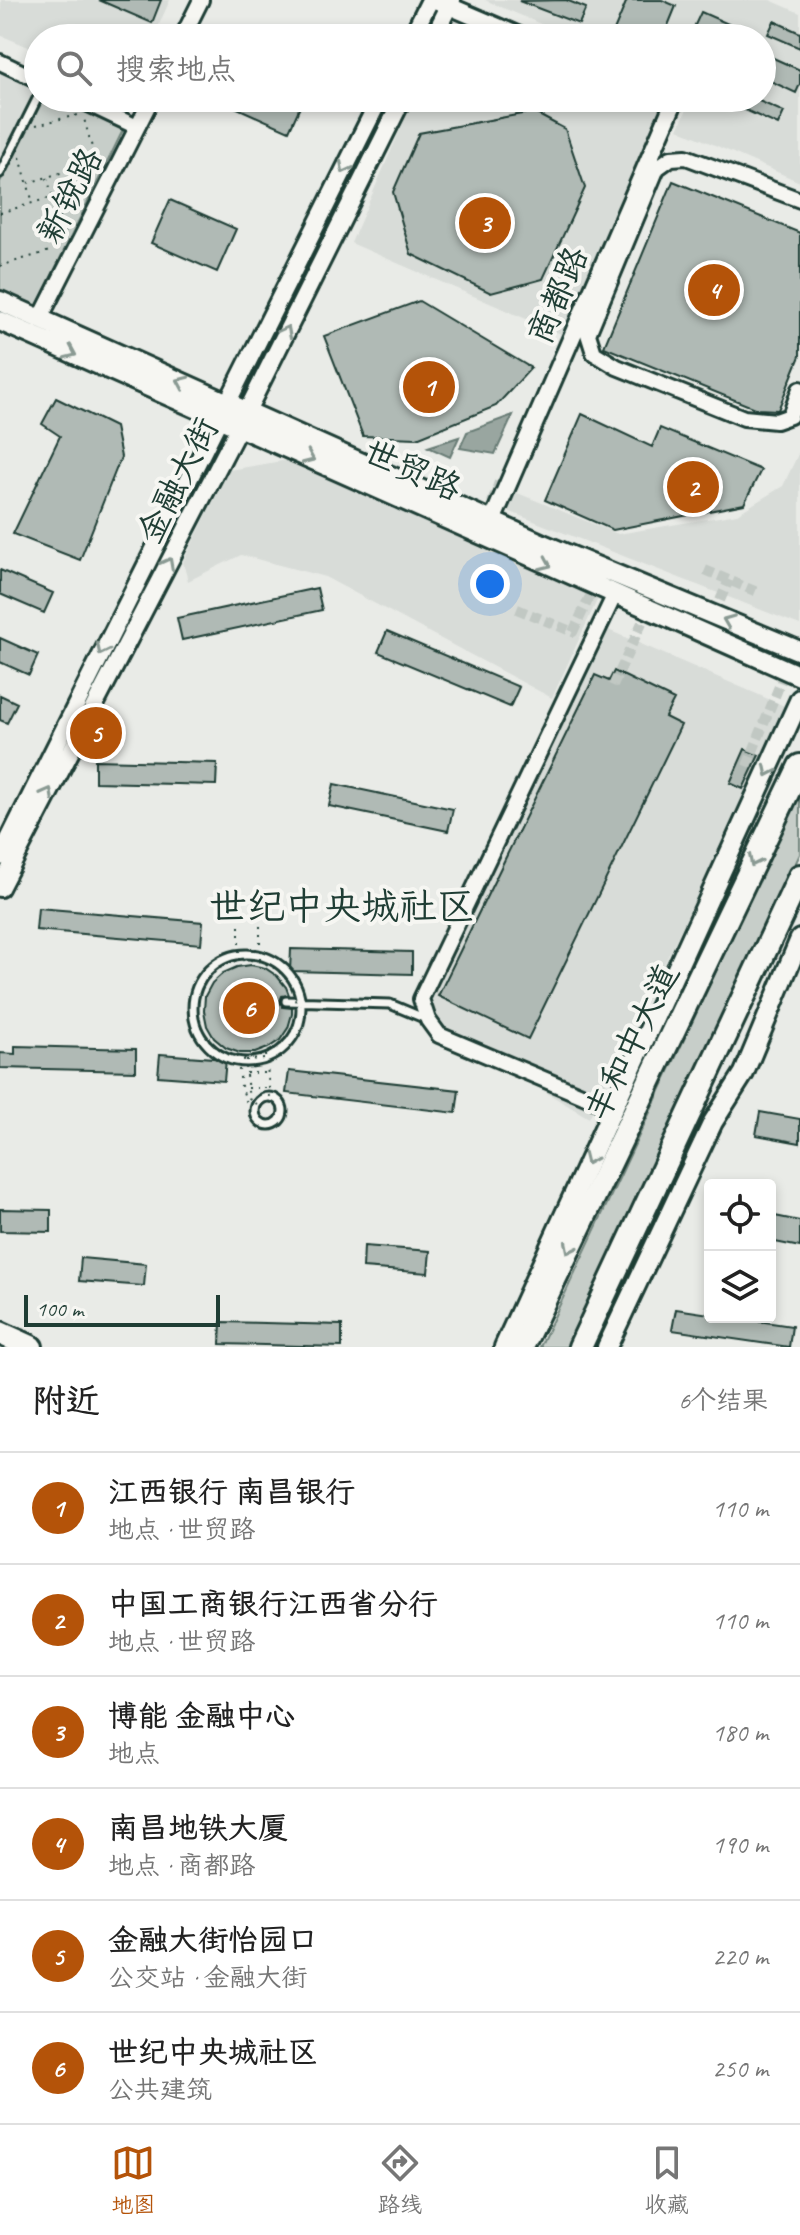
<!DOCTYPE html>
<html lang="zh">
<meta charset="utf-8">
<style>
body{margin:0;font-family:Caveat,"LXGW WenKai TC",sans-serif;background:#f2f2f2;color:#222}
.controls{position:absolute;right:24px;bottom:24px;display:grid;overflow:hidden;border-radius:8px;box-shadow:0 4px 12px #0003}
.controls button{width:72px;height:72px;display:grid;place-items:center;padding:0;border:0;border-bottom:2px solid #e0e0e0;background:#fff;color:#222;font:40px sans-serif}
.scale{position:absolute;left:24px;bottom:20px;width:196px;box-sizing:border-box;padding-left:8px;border:4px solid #1f3d34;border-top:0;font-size:22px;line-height:28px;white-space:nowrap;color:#1f3d34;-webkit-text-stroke:6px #f6f6f2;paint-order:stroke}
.you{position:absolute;left:490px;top:584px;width:28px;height:28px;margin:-20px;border:6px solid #fff;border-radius:50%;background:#1a73e8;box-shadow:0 0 0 12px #1a73e833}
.badge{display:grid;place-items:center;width:52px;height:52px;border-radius:50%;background:#b45309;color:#fff;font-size:26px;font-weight:700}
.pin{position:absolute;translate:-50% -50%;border:4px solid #fff;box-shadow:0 2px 8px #0006}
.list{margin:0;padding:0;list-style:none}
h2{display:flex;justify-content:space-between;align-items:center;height:104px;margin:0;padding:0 32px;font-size:34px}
h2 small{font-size:26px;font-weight:400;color:#767676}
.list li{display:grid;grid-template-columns:52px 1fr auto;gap:24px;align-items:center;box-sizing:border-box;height:112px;padding:0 32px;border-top:2px solid #e0e0e0}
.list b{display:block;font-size:30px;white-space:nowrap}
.list p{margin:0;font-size:26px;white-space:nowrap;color:#767676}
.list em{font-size:26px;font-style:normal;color:#767676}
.icon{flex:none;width:44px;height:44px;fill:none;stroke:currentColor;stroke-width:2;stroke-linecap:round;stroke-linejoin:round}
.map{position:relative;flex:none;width:800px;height:1347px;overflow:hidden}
.search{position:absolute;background:#fff;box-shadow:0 4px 12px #0003;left:24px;right:24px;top:24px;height:88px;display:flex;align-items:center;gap:20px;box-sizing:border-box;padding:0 28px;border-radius:44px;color:#767676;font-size:30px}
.sheet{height:776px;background:#fff}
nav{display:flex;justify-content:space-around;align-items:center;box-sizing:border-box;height:112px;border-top:2px solid #e0e0e0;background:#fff;font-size:22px;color:#767676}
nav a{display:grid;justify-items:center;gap:4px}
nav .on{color:#b45309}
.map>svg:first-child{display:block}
.built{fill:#d8dcd8}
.green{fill:#c7cec9;stroke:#73867e;stroke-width:2}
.water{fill:#99a6a0;stroke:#687c75;stroke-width:2}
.building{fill:#b0bab5;stroke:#1f3d34;stroke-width:2;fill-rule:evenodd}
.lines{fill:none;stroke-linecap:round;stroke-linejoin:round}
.pedestrian-tunnel{stroke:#c1c8c3;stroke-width:10;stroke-dasharray:10 5;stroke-linecap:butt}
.service-casing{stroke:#1f3d34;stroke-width:13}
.minor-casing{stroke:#1f3d34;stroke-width:20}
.tertiary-casing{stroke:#1f3d34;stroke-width:22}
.secondary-casing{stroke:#1f3d34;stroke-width:24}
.primary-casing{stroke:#1f3d34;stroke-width:28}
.path{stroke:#1f3d34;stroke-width:2;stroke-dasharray:2 6;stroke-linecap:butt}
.service{stroke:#f6f6f2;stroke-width:7}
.minor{stroke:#f6f6f2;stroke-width:14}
.tertiary{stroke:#f6f6f2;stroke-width:16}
.secondary{stroke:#f6f6f2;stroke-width:18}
.primary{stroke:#f6f6f2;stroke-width:22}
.path-bridge{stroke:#1f3d34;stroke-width:2;stroke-dasharray:2 6;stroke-linecap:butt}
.oneway{stroke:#8a9a93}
.labels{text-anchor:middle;stroke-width:8;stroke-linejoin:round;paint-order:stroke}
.street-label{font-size:34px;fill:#1f3d34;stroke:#f6f6f2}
.quarter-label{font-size:38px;fill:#1f3d34;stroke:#f6f6f2}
</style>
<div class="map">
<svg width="800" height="1347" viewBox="0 0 800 1347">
<rect width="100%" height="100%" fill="#e9ebe7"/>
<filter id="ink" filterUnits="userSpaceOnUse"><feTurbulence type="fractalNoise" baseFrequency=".0125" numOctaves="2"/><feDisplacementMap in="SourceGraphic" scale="16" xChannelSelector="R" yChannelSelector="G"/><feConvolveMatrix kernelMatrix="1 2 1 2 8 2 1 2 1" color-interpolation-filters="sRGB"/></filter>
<g filter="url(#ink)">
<path class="built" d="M 1,0 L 170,0 L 153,38 L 38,38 L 38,51 L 0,35 Z
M 485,0 L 770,0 L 800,13 L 800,182 L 678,129 L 692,98 L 762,98 L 762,38 L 573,38 Z
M 450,15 L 504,38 L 440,38 Z
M 0,70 L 36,86 L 0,166 Z
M 414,98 L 643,98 L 661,106 L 561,334 L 351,243 Z
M 800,450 L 800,625 L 508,511 L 515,492 L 618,534 L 737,514 L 783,486 Z
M 288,460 L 599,596 L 552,698 L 325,577 L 241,555 L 188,581 L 183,562 L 229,470 Z
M 606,629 L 789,708 L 589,1118 L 443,1031 L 425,998 Z"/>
<path class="green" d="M 41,98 L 67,98 L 125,126 L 36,308 L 0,290 L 0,182 Z
M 800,792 L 800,854 L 567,1347 L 540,1347 Z"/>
<path class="water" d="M 513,415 L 495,454 L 460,448 L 467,432 Z
M 459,437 L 450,457 L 428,447 Z"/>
<path class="building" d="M 99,0 L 161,0 L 152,23 Z
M 566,0 L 586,8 L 579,24 L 519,1 Z
M 627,0 L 662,0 L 676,6 L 663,38 L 611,38 Z
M 701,12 L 742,30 L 739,38 L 689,38 Z
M 774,21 L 800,33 L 800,48 L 768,34 Z
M 762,53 L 800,70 L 800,84 L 796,93 L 762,77 Z
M 215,98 L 304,98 L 289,131 Z
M 719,98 L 752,98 L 784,112 L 778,125 Z
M 533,112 L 565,129 L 585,188 L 543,279 L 491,293 L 411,254 L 393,192 L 419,133 Z
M 673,181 L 800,233 L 800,356 L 778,410 L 757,409 L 604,347 Z
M 170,200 L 236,229 L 217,272 L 151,243 Z
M 419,301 L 531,368 L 496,406 L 417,438 L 363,436 L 324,336 Z
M 56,398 L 115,427 L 121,457 L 80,560 L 13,534 L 60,436 L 42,424 Z
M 582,414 L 652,447 L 660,428 L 761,470 L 744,504 L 613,530 L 545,500 Z
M 0,570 L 53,593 L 44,613 L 0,594 Z
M 317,588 L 322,610 L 182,640 L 177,618 Z
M 387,631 L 519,687 L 510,707 L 378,652 Z
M 0,638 L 38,655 L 29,675 L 0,662 Z
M 614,671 L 674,700 L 665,717 L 681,725 L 528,1039 L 438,996 L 595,675 L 609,681 Z
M 0,695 L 17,703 L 7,723 L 0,720 Z
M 745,749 L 759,755 L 743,789 L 730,783 Z
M 95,760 L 217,763 L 216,785 L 95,782 Z
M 334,784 L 453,809 L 448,831 L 329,806 Z
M 38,908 L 203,922 L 201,944 L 36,930 Z
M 291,949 L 412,952 L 412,974 L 290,971 Z
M 251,965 L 265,968 L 277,976 L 286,987 L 289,995 L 282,996 L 280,1002 L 283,1007 L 292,1008 L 292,1014 L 288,1028 L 280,1040 L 268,1048 L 255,1053 L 240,1053 L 226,1048 L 214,1038 L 207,1026 L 204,1011 L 205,996 L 212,983 L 223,973 L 237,967 ZM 243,993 L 253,993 L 263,1004 L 263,1014 L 251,1024 L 241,1023 L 233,1015 L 232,1004 Z
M 15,1046 L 136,1049 L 136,1071 L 0,1068 L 0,1053 L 15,1054 Z
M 160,1054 L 226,1059 L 224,1081 L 158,1076 Z
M 289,1071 L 459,1090 L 456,1113 L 286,1093 Z
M 760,1112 L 800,1119 L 800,1143 L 756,1135 Z
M 0,1209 L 51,1210 L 51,1232 L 0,1231 Z
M 770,1215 L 800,1221 L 800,1247 L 770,1241 Z
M 364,1246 L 430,1251 L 428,1273 L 363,1268 Z
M 81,1258 L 146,1264 L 144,1286 L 79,1281 Z
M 676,1309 L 710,1314 L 710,1317 L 730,1317 L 792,1326 L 789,1347 L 672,1330 Z
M 221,1322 L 342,1325 L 342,1347 L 220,1344 Z"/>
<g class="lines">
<path class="pedestrian-tunnel" d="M 492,503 L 499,482
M 705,570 L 757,592
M 517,609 L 573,632 L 597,581
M 708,628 L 729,580
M 613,686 L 650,605
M 747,766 L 786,669"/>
<g class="service-casing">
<path id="service" d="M 0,173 L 38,97
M193 1008a54 54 0 1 1 108 0a54 54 0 1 1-108 0Z
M 286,1001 L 390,1004 L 426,1019
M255 1111a14 14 0 1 1 28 0a14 14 0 1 1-28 0Z"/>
</g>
<g class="minor-casing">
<path id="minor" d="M 182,38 L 201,0
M 0,62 L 38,80
M 76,98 L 137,127
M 800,200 L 686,157 L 671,158 L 657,168 L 588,334 L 594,353 L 617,367 L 744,418 L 776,421 L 790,416 L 800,389
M 40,319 L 152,98
M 612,1108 L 439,1035 L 428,1020 L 421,999 L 615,594"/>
</g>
<g class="tertiary-casing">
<path id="tertiary" d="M 435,0 L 524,38
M 411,38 L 430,0
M 433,38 L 452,0
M 492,521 L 674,102 L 665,98
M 0,857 L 380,98
M 0,888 L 239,427 L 403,98"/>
</g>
<g class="secondary-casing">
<path id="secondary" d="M 0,301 L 543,544 L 800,651
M 0,321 L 800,676
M 504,1347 L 800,699
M 607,1347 L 713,1122 L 744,1073 L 800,939"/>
</g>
<g class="primary-casing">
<path id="primary" d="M 0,1333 L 31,1347
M 522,1347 L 800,766
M 580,1347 L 800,876"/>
</g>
<path class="path" d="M 36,125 L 77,115
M 20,157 L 33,203
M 47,178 L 65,235
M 28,183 L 96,162 L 83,115
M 0,213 L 52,197
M 0,266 L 53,250
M 239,949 L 260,949
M 238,1061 L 241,1086 L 248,1106 L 255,1110
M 246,1073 L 268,1073
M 248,1088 L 270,1088"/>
<use href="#service" class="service"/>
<use href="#minor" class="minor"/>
<use href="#tertiary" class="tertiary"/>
<use href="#secondary" class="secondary"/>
<use href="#primary" class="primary"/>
<path class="path-bridge" d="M 239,960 L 239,923
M 260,960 L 260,923
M198 1009a49 49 0 1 1 98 0a49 49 0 1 1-98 0Z
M 266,1055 L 270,1098
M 244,1059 L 249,1099 L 257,1104
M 246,1060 L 266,1059"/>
</g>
<defs><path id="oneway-chevron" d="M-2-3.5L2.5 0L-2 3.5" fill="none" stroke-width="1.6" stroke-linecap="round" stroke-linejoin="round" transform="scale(2)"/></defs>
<g class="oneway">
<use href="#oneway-chevron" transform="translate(345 168) rotate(117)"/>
<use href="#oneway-chevron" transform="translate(286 331) rotate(-63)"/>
<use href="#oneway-chevron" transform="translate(71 353) rotate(24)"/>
<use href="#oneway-chevron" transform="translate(182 382) rotate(-156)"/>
<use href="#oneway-chevron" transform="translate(309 458) rotate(24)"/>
<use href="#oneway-chevron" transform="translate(168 563) rotate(-62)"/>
<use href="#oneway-chevron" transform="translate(546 564) rotate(24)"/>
<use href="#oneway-chevron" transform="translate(728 621) rotate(-158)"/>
<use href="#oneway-chevron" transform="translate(102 650) rotate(116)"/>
<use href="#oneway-chevron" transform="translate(769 771) rotate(115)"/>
<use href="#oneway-chevron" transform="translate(48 793) rotate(-62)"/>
<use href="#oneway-chevron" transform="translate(754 861) rotate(116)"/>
<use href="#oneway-chevron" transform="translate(589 1159) rotate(114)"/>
<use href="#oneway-chevron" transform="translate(570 1248) rotate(116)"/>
</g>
</g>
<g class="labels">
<g class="street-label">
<text transform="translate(69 195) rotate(-63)" y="12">新锐路</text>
<text transform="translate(557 295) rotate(-67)" y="12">商都路</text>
<text transform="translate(413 469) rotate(24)" y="12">世贸路</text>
<text transform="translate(177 480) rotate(-63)" y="12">金融大街</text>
<text transform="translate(631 1042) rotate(-64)" y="12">丰和中大道</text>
</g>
<g class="quarter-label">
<text x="342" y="919">世纪中央城社区</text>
</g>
</g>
</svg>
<div class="controls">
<button><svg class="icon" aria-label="locate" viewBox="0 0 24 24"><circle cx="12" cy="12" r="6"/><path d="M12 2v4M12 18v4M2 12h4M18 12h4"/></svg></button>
<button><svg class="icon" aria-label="layers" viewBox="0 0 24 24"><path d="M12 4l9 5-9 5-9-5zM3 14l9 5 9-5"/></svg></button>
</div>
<div class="scale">100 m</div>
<div class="you"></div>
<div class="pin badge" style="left:429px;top:387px">1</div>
<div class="pin badge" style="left:693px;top:487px">2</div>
<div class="pin badge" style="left:485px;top:223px">3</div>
<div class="pin badge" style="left:714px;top:290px">4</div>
<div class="pin badge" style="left:96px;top:733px">5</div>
<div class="pin badge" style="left:249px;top:1008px">6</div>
<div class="search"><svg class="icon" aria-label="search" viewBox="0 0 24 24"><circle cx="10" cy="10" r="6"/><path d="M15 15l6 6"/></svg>搜索地点</div>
</div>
<section class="sheet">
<h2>附近<small>6个结果</small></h2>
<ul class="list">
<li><span class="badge">1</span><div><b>江西银行 南昌银行</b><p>地点 · 世贸路</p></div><em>110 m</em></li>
<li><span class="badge">2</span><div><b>中国工商银行江西省分行</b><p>地点 · 世贸路</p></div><em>110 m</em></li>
<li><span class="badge">3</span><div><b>博能 金融中心</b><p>地点</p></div><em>180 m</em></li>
<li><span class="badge">4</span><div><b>南昌地铁大厦</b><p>地点 · 商都路</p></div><em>190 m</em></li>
<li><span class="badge">5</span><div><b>金融大街怡园口</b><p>公交站 · 金融大街</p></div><em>220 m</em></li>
<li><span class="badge">6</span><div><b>世纪中央城社区</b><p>公共建筑</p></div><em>250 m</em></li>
</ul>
</section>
<nav>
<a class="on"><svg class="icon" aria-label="map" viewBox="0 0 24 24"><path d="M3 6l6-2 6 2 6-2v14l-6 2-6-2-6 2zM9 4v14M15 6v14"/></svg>地图</a>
<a><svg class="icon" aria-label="directions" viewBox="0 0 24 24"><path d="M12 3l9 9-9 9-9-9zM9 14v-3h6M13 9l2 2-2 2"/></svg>路线</a>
<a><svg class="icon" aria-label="saved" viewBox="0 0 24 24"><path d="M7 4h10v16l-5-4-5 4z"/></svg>收藏</a>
</nav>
